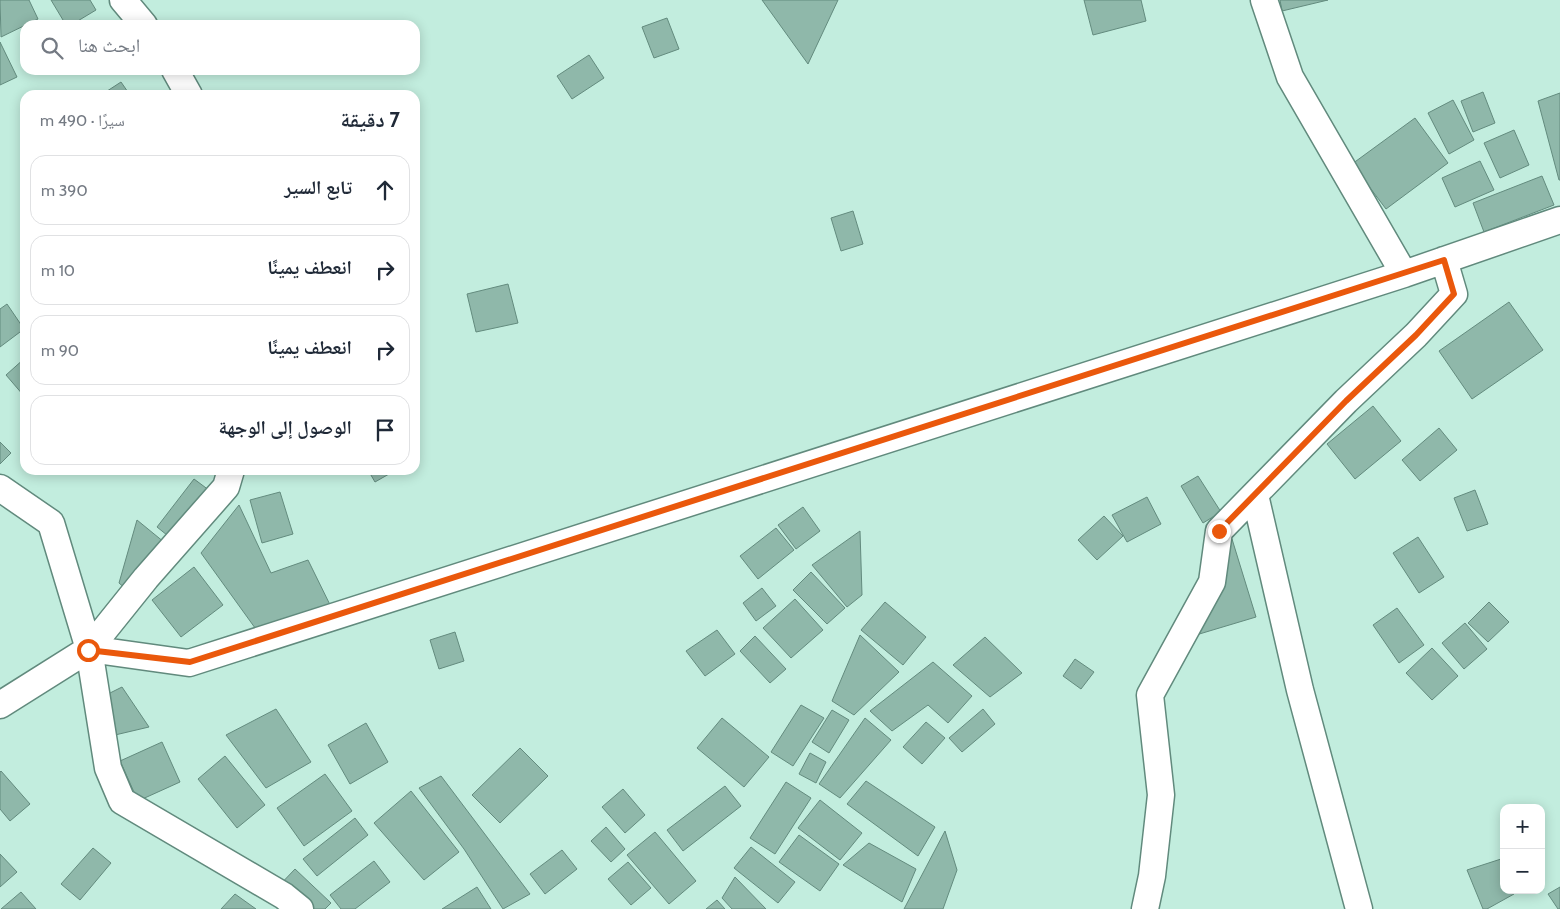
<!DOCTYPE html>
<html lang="ar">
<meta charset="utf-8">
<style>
body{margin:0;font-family:Cabin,"Noto Naskh Arabic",sans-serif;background:#f2f2f3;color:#1f2937;direction:rtl}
.controls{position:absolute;right:15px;bottom:15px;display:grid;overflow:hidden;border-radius:10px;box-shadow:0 2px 12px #0003}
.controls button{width:45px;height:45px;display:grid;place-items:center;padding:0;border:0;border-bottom:1px solid #e0e1e3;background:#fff;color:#1f2937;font:25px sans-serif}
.stop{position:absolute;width:15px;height:15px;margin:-11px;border:4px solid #ea580c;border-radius:50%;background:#fff}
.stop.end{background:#ea580c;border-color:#fff;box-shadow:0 1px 5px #0008}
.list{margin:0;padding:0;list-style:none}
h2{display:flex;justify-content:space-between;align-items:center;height:65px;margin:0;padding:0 20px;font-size:21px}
h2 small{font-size:16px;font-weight:400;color:#747a83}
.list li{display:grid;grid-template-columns:32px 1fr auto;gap:15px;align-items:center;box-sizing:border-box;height:70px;margin:0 10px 10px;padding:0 10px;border:1px solid #e0e1e3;border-radius:15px}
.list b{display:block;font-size:19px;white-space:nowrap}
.list em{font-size:16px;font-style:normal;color:#747a83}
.icon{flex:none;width:28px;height:28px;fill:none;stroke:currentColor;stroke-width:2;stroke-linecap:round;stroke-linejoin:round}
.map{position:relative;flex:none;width:1560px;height:909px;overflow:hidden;direction:ltr}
.search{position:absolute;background:#fff;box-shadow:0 2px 12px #0003;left:20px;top:20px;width:400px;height:55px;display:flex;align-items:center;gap:12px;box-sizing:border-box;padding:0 18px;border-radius:15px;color:#747a83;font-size:19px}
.panel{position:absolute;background:#fff;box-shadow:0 2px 12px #0003;left:20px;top:90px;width:400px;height:385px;border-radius:15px;direction:rtl}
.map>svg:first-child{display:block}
.building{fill:#8fb8aa;stroke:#638b7e}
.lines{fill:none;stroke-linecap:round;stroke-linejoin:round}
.street-casing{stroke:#618a7d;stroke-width:29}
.street{stroke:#fff;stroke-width:26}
.route{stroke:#ea580c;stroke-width:6}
</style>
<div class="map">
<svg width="1560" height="909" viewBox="0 0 1560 909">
<rect width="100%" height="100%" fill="#c2edde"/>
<path class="building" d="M 0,0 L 29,0 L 38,19 L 1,37 Z
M 51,0 L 90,0 L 96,10 L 71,25 L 66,25 Z
M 762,0 L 838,0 L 808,64 Z
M 1084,0 L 1141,0 L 1146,21 L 1093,35 Z
M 1280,0 L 1328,0 L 1282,11 Z
M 667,18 L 679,49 L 654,58 L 642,27 Z
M 0,42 L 17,77 L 0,85 Z
M 589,55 L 604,78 L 572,99 L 557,76 Z
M 121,82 L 130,95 L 101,95 Z
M 1483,92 L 1495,123 L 1473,132 L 1461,101 Z
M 1560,93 L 1560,180 L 1559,180 L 1538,101 Z
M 1453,100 L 1474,140 L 1449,154 L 1428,113 Z
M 1415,118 L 1448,163 L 1386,209 L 1352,164 Z
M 1514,130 L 1529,165 L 1500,178 L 1484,143 Z
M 1480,161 L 1494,190 L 1455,207 L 1442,178 Z
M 1542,176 L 1554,205 L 1484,232 L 1473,203 Z
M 853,211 L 863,244 L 841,251 L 831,218 Z
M 508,284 L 518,323 L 476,332 L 467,294 Z
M 1509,302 L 1543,350 L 1472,399 L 1439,351 Z
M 7,304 L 24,329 L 0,347 L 0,309 Z
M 25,358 L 25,395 L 24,396 L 6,375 Z
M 1373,406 L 1401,441 L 1355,479 L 1327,444 Z
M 1439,428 L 1457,450 L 1420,481 L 1402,460 Z
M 0,442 L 11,453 L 0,464 Z
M 368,470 L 396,470 L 375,482 Z
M 1198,476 L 1221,512 L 1203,523 L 1181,486 Z
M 194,479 L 221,499 L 183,548 L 157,527 Z
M 1475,490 L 1488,524 L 1467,531 L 1454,498 Z
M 280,492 L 293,534 L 262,543 L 250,500 Z
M 1147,497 L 1161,524 L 1127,542 L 1112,515 Z
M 239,505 L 271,573 L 308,560 L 337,619 L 263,639 L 201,553 Z
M 803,507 L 820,531 L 796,549 L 778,525 Z
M 1104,516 L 1123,536 L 1097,560 L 1078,540 Z
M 137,520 L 181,556 L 142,603 L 119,583 Z
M 776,528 L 794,550 L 758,579 L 740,556 Z
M 860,531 L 862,595 L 847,607 L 812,565 Z
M 1418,537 L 1444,577 L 1419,593 L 1393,553 Z
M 1232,539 L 1256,617 L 1196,635 L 1223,547 Z
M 194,567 L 223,605 L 181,637 L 152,600 Z
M 811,572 L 845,608 L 827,624 L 793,590 Z
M 762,588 L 776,606 L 756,621 L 743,603 Z
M 795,599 L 823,630 L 791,658 L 763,628 Z
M 885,602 L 926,637 L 903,665 L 861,630 Z
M 1489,602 L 1509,622 L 1488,642 L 1468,623 Z
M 1397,608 L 1424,645 L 1399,663 L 1373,625 Z
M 1465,623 L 1487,649 L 1464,669 L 1442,643 Z
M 717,630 L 735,654 L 705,676 L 686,651 Z
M 455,632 L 464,661 L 439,669 L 430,640 Z
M 860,635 L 899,672 L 854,715 L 832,701 Z
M 755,636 L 786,669 L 770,683 L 740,651 Z
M 985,637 L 1022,673 L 990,697 L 953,665 Z
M 1432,648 L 1458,676 L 1432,700 L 1406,673 Z
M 1075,659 L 1094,672 L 1081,689 L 1063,676 Z
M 933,662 L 972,696 L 948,723 L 928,705 L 892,731 L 870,711 Z
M 122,687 L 149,727 L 115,735 L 106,695 Z
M 801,705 L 824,718 L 793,766 L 771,752 Z
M 276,709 L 311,762 L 266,788 L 226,735 Z
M 983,709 L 995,724 L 962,752 L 949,738 Z
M 832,710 L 849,720 L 829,753 L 812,742 Z
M 722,718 L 769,757 L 744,787 L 697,748 Z
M 865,718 L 891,740 L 840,798 L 819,784 Z
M 926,722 L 945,738 L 922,764 L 903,747 Z
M 366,723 L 388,762 L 350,784 L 328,745 Z
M 162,742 L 180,782 L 138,801 L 120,761 Z
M 520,748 L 548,776 L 500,823 L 472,795 Z
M 810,753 L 826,762 L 816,783 L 799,774 Z
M 225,756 L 265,805 L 237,828 L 198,779 Z
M 1,771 L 30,804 L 10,821 L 0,809 L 0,772 Z
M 325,774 L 352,811 L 304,846 L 277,808 Z
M 441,776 L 530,894 L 503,909 L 464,849 L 419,788 Z
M 866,781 L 935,827 L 918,856 L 847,804 Z
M 786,782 L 811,798 L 775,854 L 750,838 Z
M 725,786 L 741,806 L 683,851 L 667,830 Z
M 623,789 L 645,815 L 625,833 L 602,807 Z
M 411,791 L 459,852 L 424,880 L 374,823 Z
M 820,800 L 862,833 L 840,860 L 798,828 Z
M 355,818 L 368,835 L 317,876 L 303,859 Z
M 606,827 L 625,849 L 611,862 L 591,841 Z
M 945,831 L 957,870 L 943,909 L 904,909 Z
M 655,832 L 696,881 L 669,904 L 627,855 Z
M 799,835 L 839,864 L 820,891 L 779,862 Z
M 869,843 L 916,869 L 902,902 L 843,865 Z
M 751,847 L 795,882 L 778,903 L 734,868 Z
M 93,848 L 111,863 L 80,900 L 61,884 Z
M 562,850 L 577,869 L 545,894 L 530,874 Z
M 0,854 L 17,872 L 0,887 Z
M 1501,859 L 1504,867 L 1504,890 L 1512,890 L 1514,894 L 1487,909 L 1483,909 L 1467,870 Z
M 374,861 L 390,882 L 355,909 L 341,909 L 330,895 Z
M 628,862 L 651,888 L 631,905 L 608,879 Z
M 295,869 L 331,903 L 325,909 L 293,909 L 274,891 Z
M 735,877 L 766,909 L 732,909 L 722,898 Z
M 477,887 L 491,909 L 442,909 Z
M 1560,887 L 1560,909 L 1558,909 L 1548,894 Z
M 21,892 L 36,909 L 1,909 Z
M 235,894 L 256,909 L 221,909 Z
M 717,900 L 725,909 L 706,909 Z"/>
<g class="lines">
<g class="street-casing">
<path id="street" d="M 123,0 L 144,25
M 1264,0 L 1290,77 L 1404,274 L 1560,220
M 175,70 L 189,95
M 0,488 L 51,523 L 89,649 L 108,768 L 122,801 L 284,896 L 300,909
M 1255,495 L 1300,690 L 1359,909
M 89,649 L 189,663 L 1404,274
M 0,705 L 89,649 L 146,578 L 226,487 L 231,470
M 1145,909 L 1152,876 L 1161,795 L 1150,695 L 1212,582 L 1219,531 L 1346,401 L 1416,335 L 1454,294 L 1444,260"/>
</g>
<use href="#street" class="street"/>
</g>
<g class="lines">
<path class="route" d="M 88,650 L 190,662 L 1444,260 L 1454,294 L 1416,335 L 1346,401 L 1219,531"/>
</g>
</svg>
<div class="controls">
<button>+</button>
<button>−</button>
</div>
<div class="stop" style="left:88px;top:650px"></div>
<div class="stop end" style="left:1219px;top:531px"></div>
<div class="search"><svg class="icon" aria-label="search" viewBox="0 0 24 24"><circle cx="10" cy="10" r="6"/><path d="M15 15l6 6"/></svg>ابحث هنا</div>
<section class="panel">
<h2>7 دقيقة<small>سيرًا · 490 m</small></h2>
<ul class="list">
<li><svg class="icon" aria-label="ahead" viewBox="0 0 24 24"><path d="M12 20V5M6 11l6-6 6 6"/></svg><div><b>تابع السير</b></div><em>390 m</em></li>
<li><svg class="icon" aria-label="right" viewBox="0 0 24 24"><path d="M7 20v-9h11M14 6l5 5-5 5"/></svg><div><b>انعطف يمينًا</b></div><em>10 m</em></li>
<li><svg class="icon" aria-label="right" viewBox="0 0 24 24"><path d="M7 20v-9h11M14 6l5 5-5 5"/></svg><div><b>انعطف يمينًا</b></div><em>90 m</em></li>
<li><svg class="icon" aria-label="arrive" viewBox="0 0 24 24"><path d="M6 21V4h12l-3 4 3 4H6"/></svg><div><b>الوصول إلى الوجهة</b></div></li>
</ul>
</section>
</div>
